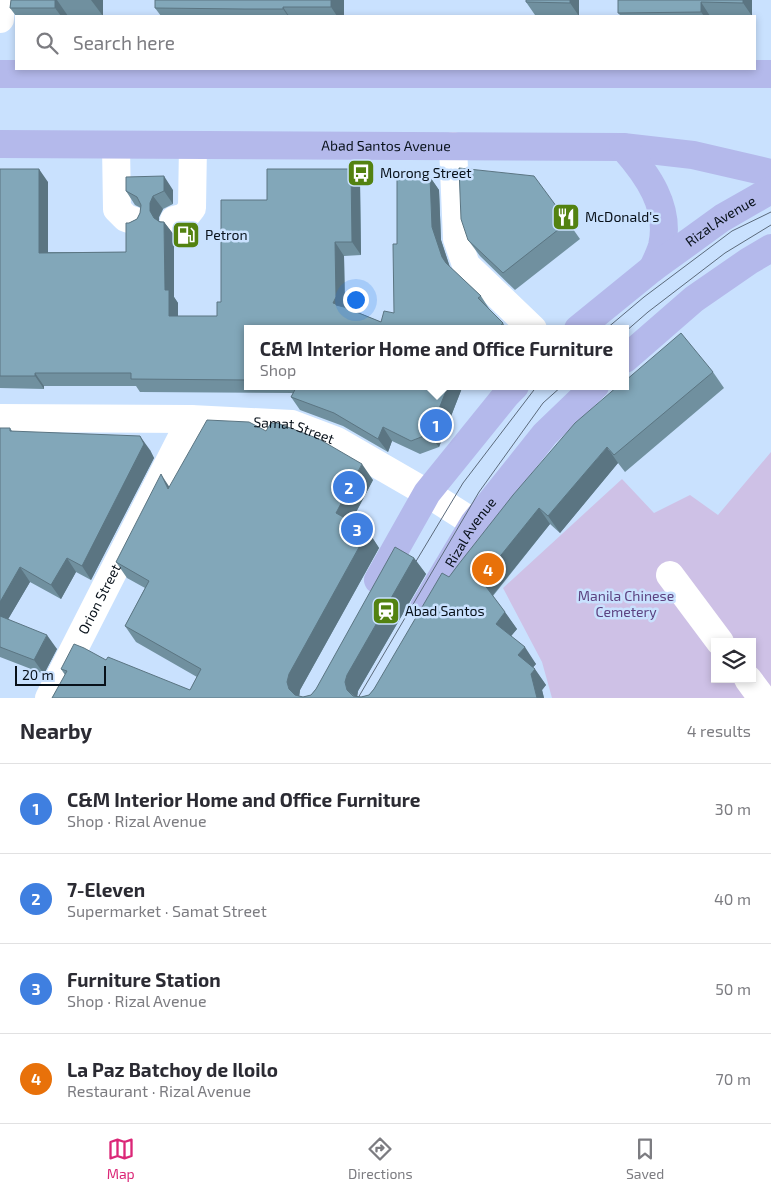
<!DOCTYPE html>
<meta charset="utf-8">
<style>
body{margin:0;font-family:"Exo 2",sans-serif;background:#f2f2f3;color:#2b2b33}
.controls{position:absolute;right:15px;bottom:15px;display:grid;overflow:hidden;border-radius:0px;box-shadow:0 2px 8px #0003}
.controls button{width:45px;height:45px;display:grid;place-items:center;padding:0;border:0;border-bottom:1px solid #e1e1e2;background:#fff;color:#2b2b33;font:25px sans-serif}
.scale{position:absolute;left:15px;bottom:12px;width:91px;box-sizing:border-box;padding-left:5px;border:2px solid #08111a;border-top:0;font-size:14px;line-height:18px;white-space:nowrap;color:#08111a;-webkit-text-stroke:4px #c9e1fe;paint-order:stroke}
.you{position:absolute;left:355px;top:299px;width:18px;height:18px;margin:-12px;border:4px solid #fff;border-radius:50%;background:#1a73e8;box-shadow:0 0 0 8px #1a73e833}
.badge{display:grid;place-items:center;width:32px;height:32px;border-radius:50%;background:#db2777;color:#fff;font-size:16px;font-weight:700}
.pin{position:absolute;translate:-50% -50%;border:2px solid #fff;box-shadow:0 1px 5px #0006}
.popup{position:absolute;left:244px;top:325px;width:385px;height:65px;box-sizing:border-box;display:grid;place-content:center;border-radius:0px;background:#fff;filter:drop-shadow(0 1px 4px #0005);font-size:16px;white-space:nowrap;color:#7c7c81}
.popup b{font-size:19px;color:#2b2b33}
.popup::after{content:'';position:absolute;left:50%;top:100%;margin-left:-10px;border:10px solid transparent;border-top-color:#fff}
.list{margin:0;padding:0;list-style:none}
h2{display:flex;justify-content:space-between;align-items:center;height:65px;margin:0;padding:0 20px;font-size:21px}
h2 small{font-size:16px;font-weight:400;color:#7c7c81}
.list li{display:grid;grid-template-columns:32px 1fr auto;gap:15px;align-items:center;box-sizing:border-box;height:90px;padding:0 20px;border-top:1px solid #e1e1e2}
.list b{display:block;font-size:19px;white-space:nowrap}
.list p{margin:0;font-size:16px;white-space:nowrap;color:#7c7c81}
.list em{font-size:16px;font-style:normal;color:#7c7c81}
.icon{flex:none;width:28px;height:28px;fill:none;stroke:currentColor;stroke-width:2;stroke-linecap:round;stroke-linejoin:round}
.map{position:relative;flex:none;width:771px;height:698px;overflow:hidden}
.search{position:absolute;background:#fff;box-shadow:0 2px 8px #0003;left:15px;right:15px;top:15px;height:55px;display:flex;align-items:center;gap:12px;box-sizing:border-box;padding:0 18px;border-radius:0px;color:#7c7c81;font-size:19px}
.sheet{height:425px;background:#fff}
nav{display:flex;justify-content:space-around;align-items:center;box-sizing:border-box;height:70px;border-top:1px solid #e1e1e2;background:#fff;font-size:14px;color:#7c7c81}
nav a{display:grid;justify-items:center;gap:2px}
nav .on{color:#db2777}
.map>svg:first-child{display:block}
.green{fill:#cec1e6;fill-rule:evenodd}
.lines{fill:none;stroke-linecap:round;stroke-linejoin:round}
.minor{stroke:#fff;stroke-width:28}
.major{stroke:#b4b9eb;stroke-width:28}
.tram{stroke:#5b6a7b;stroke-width:1}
.wall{fill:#70909f}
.shaded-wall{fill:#5b7582}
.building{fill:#82a7b9;stroke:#5b7582}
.labels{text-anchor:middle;stroke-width:5;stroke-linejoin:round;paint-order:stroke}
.street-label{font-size:14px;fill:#08111a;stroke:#c9e1fe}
.poi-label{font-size:14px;fill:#08111a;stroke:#c9e1fe;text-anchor:start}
.park-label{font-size:14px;fill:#5c4280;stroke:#c9e1fe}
</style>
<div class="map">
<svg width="771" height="698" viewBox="0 0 771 698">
<rect width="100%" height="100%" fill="#c9e1fe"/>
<path class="green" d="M 771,452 L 771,698 L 552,698 L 542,662 L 503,588 L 622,479 L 654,513 L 690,495 L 718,515 ZM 715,642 L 752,642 L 752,679 L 715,679 Z"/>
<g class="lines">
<g class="minor">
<path d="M 0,19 L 1,0"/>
<path d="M 116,145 L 117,209 L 126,218 L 135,221"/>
<path d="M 453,146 L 457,239 L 466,265 L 533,329"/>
<path d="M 174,220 L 185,217 L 192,208 L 193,145"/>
<path id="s1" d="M 0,418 L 191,419 L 292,424 L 337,441 L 427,493 L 474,523"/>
<path d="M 670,575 L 720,642"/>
<path d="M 748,679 L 762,698"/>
<path id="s2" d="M 49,698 L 191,419"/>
</g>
<g class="major">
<path d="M 0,74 L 771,74"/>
<path id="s3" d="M 0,144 L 623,147 L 693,155 L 771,173"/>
<path d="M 623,147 C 647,174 671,207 662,246 C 660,253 656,261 653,268"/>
<path id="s4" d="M 578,329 L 653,268 L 722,218 L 771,190"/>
<path d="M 625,359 L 694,299 L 749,261 L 771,248"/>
<path d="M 378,580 L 427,493 L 507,394 L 515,386"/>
<path id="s5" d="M 424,607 L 474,523 L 545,434 L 595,386"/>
</g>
<path class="tram" d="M 606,329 L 644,297 L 732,231 L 771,212
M 625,332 L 648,312 L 725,253 L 771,225
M 409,573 L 463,483 L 537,386
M 358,698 L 479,492 L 543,403 L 562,386"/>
</g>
<path class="wall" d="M 11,0 L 103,0 L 103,16 L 16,16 L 10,8 Z
M 155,0 L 344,0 L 344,16 L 161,16 L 155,8 Z
M 526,0 L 579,0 L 579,16 L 535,15 L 526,2 Z
M 618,0 L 752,0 L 752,16 L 621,16 L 618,13 Z
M 0,169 L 48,182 L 48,252 L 126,252 L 129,223 L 137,219 L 140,213 L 141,208 L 135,205 L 126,191 L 173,190 L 173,204 L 163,209 L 159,217 L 159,221 L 164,222 L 174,235 L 174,297 L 178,303 L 178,316 L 217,316 L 221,302 L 267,200 L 360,182 L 361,255 L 344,256 L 345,307 L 381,322 L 394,313 L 397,244 L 430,177 L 439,190 L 441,240 L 450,267 L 481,296 L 490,310 L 503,323 L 507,329 L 247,329 L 247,386 L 463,386 L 462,388 L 439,447 L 420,454 L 392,441 L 388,452 L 343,426 L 300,410 L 291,397 L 293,393 L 140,392 L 136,386 L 44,386 L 44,389 L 0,388 Z
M 568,222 L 580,239 L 515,290 L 480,256 L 468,240 Z
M 713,372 L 724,388 L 625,472 L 618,463 L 560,533 L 550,524 L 493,596 L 517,629 L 511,636 L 536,664 L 533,667 L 546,685 L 542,690 L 544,698 L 52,698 L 65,675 L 61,669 L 106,660 L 190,690 L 197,677 L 136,642 L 125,626 L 145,588 L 127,578 L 116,562 L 169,487 L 266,431 L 373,480 L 351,522 L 368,531 L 379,548 L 300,690 L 299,696 L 303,697 L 311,695 L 316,689 L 414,558 L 426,574 L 358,691 L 357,696 L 361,697 L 369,695 L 374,689 L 458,565 Z
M 0,428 L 10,428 L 12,431 L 150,450 L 154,458 L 91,580 L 76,572 L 61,599 L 30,582 L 8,619 L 57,649 L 44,674 L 0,657 Z"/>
<path class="shaded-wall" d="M 55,0 L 57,0 L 68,16 L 61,16 L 55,8 Z
M 91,0 L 103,0 L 103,16 Z
M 331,0 L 344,0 L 344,16 L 337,16 L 331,7 Z
M 570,0 L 579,0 L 579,16 L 570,3 Z
M 743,0 L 752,0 L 752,16 L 743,3 Z
M 701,2 L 710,16 L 704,16 L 701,12 Z
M 283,7 L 289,16 L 288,16 L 283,9 Z
M 39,169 L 48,182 L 48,266 L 39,253 Z
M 351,169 L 360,182 L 361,255 L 352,242 Z
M 164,176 L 173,190 L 173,204 L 164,191 Z
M 430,177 L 439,190 L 441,240 L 451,271 L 442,257 L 432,227 Z
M 153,196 L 163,209 L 159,217 L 159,224 L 154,218 L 150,211 L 150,203 Z
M 164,222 L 174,235 L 174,297 L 178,303 L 178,329 L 169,316 L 165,290 Z
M 335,242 L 344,256 L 345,310 L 343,316 L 333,303 Z
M 35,373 L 44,386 L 44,389 L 35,376 Z
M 448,386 L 461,386 L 462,388 L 439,447 L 429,434 Z
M 383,427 L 392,441 L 388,452 L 378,439 Z
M 140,436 L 150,450 L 154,458 L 91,580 L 82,566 Z
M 607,447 L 618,463 L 560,533 L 548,516 Z
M 362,464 L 373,480 L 347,529 L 336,513 Z
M 161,474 L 172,491 L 168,489 Z
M 539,508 L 550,524 L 492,596 L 481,580 Z
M 368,531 L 379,548 L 300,690 L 299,698 L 295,698 L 289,689 L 287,682 L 289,674 Z
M 67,558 L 76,572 L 61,599 L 51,585 Z
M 414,558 L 426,574 L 358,691 L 357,698 L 347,690 L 345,682 L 347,675 Z
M 20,567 L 30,582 L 3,628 L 0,623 L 0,602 Z
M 505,612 L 517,629 L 507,641 L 496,624 Z
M 47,635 L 57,649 L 44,674 L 34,660 Z
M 525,647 L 536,664 L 530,671 L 518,655 Z
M 535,669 L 546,685 L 542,690 L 544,698 L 537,698 L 531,674 Z"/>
<path class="building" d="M 11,0 L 55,0 L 55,8 L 10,8 Z
M 155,0 L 331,0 L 331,7 L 283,7 L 283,9 L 244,9 L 155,8 Z
M 526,0 L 570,0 L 570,3 L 526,2 Z
M 618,0 L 743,0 L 743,3 L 701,2 L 701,12 L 618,13 Z
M 459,168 L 534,176 L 568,222 L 503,273 L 468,240 L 461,219 Z
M 0,169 L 39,169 L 39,253 L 126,252 L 126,223 L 129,223 L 137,219 L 140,213 L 141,205 L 137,197 L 126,191 L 126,177 L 164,176 L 164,191 L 153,196 L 150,203 L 150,211 L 154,218 L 160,222 L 164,222 L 165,290 L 169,290 L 169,316 L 217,316 L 217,302 L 221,302 L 221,200 L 267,200 L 267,169 L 351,169 L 352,242 L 335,242 L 336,297 L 333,303 L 336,304 L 336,305 L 344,307 L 381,322 L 384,311 L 394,313 L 393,244 L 397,244 L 397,177 L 430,177 L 432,227 L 442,257 L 446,263 L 481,296 L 478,298 L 503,323 L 498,329 L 247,329 L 247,380 L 131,379 L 131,373 L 35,373 L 35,376 L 0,376 Z
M 681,333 L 713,372 L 614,455 L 607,447 L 548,516 L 539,508 L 481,580 L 505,612 L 496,624 L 525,647 L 518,655 L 535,669 L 531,674 L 537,698 L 52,698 L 67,671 L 61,669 L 74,644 L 84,648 L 106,660 L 108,657 L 190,690 L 201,669 L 125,626 L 149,581 L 116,562 L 161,474 L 168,489 L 207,420 L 249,422 L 266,431 L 271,423 L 277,423 L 319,439 L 362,464 L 336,513 L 368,531 L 289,674 L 287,682 L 289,689 L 295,695 L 303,697 L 311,695 L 316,689 L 395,547 L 414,558 L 347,675 L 345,682 L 347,690 L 353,696 L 361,697 L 369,695 L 374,689 L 442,573 L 449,577 L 458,565 L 513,495 L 575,423 L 618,386 L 625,386 L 625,381 Z
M 297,386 L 448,386 L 429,434 L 411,441 L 383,427 L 378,439 L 334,413 L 291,397 Z
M 0,428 L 10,428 L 10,431 L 140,436 L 144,444 L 82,566 L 67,558 L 51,585 L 20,567 L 0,602 Z
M 0,616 L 47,635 L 34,660 L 0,647 Z"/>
<defs>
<g id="bus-square" transform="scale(1.4375)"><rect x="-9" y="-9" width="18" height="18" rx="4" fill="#538211" stroke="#c9e1fe"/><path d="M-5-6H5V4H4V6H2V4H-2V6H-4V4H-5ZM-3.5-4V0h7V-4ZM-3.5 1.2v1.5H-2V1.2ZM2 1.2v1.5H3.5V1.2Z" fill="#fff"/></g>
<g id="restaurant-square" transform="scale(1.4375)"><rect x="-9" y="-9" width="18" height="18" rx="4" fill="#538211" stroke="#c9e1fe"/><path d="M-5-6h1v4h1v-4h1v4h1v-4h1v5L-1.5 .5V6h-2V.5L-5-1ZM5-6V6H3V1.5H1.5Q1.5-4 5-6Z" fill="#fff"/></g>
<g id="fuel-square" transform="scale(1.4375)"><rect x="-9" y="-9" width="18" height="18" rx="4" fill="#538211" stroke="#c9e1fe"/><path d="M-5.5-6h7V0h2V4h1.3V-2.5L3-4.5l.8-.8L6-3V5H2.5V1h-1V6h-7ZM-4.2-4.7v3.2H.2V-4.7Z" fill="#fff"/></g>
<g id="station-square" transform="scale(1.4375)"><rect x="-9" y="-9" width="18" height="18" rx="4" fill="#538211" stroke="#c9e1fe"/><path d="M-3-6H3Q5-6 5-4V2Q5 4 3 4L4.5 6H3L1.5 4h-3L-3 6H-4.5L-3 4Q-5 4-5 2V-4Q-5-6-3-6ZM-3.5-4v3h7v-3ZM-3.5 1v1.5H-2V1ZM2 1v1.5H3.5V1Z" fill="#fff"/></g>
</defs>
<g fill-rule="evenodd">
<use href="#bus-square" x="361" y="173"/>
<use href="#restaurant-square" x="566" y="217"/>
<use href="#fuel-square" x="186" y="235"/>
<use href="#station-square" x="386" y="611"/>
</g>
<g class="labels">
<g class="street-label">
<text dy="5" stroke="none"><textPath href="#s3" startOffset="386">Abad Santos Avenue</textPath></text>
<text dy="5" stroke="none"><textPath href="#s4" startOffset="179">Rizal Avenue</textPath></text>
<text dy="5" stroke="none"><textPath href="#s1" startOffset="295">Samat Street</textPath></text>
<text dy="5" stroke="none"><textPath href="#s5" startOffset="88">Rizal Avenue</textPath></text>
<text dy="5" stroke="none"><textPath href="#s2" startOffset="111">Orion Street</textPath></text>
</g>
<g class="poi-label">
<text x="380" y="178">Morong Street</text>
<text x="585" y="222">McDonald's</text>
<text x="205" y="240">Petron</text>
<text x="405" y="616">Abad Santos</text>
</g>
<g class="park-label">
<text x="626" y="601">Manila Chinese<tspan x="626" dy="16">Cemetery</tspan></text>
</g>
</g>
</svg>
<div class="controls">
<button><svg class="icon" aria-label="layers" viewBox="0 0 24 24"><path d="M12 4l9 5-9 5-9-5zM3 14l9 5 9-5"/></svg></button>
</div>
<div class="scale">20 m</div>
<div class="you"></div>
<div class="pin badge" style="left:436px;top:425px;background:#3f7fe0">1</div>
<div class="popup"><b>C&amp;M Interior Home and Office Furniture</b>Shop</div>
<div class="pin badge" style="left:349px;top:487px;background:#3f7fe0">2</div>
<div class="pin badge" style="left:357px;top:529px;background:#3f7fe0">3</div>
<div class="pin badge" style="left:488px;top:569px;background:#e8710a">4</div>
<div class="search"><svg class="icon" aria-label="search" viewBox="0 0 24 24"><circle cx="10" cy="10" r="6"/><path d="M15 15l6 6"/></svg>Search here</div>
</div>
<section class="sheet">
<h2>Nearby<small>4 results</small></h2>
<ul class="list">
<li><span class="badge" style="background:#3f7fe0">1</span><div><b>C&amp;M Interior Home and Office Furniture</b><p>Shop · Rizal Avenue</p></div><em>30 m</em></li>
<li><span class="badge" style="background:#3f7fe0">2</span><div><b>7-Eleven</b><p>Supermarket · Samat Street</p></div><em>40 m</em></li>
<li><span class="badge" style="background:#3f7fe0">3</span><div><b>Furniture Station</b><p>Shop · Rizal Avenue</p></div><em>50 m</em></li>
<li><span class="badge" style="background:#e8710a">4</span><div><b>La Paz Batchoy de Iloilo</b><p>Restaurant · Rizal Avenue</p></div><em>70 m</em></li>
</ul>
</section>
<nav>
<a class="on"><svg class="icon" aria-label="map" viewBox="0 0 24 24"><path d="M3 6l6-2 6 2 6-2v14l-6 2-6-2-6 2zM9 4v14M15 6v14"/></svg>Map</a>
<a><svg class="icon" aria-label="directions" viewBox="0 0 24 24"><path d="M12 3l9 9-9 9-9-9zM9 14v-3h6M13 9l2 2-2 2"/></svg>Directions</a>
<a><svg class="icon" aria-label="saved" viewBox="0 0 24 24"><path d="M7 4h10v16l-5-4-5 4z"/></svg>Saved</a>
</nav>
